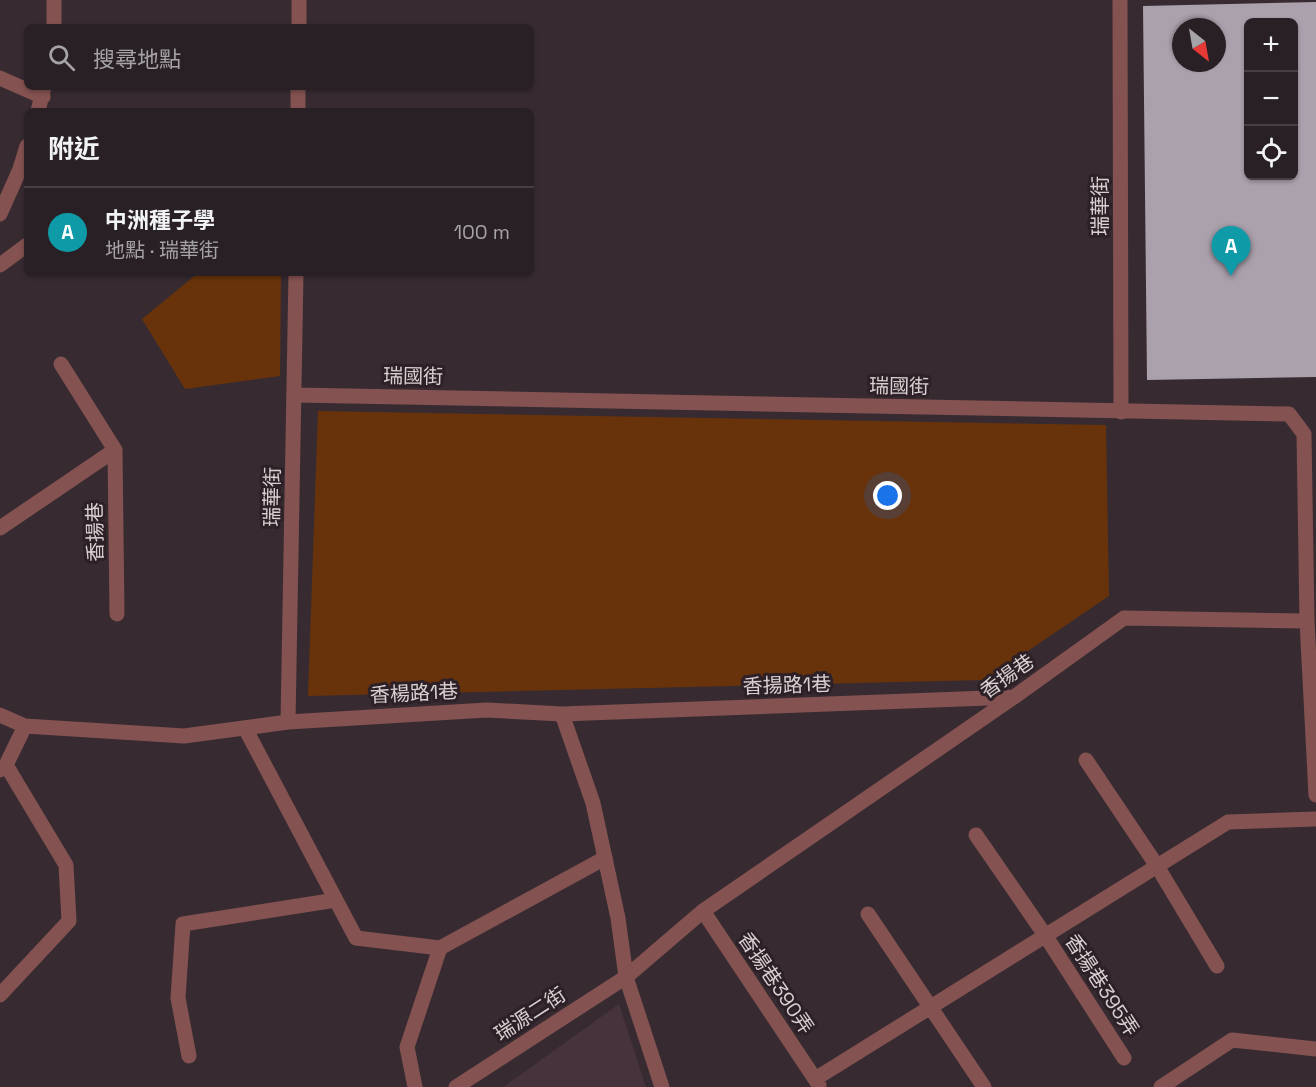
<!DOCTYPE html>
<html lang="zh-TW">
<meta charset="utf-8">
<style>
body{margin:0;font-family:"Space Grotesk","Noto Sans TC",sans-serif;background:#352d32;color:#f1f3f6}
.controls{position:absolute;right:18px;top:18px;display:grid;overflow:hidden;border-radius:9px;box-shadow:0 2px 4px #0004}
.controls button{width:54px;height:54px;display:grid;place-items:center;padding:0;border:0;border-bottom:2px solid #453e42;background:#292025;color:#f1f3f6;font:30px sans-serif}
.compass{position:absolute;left:1172px;top:18px;width:54px;height:54px;border-radius:50%;background:#292025;box-shadow:0 2px 4px #0004;rotate:149deg}
.you{position:absolute;left:888px;top:496px;width:21px;height:21px;margin:-15px;border:4px solid #fff;border-radius:50%;background:#1a73e8;box-shadow:0 0 0 9px #1a73e833}
.badge{display:grid;place-items:center;width:39px;height:39px;border-radius:50%;background:#2563eb;color:#fff;font-size:20px;font-weight:700}
.pin{position:absolute;translate:-50% -50px;filter:drop-shadow(0 2px 3px #0008)}
.pin::after{content:'';position:absolute;top:32px;width:21px;height:18px;background:inherit;clip-path:polygon(0 0,100% 0,50% 100%)}
.list{margin:0;padding:0;list-style:none}
h2{display:flex;justify-content:space-between;align-items:center;height:78px;margin:0;padding:0 24px;font-size:26px}
h2 small{font-size:20px;font-weight:400;color:#a5a3a7}
.list li{display:grid;grid-template-columns:39px 1fr auto;gap:18px;align-items:center;box-sizing:border-box;height:90px;padding:0 24px;border-top:2px solid #453e42}
.list b{display:block;font-size:22px;white-space:nowrap}
.list p{margin:0;font-size:20px;white-space:nowrap;color:#a5a3a7}
.list em{font-size:20px;font-style:normal;color:#a5a3a7}
.icon{flex:none;width:33px;height:33px;fill:none;stroke:currentColor;stroke-width:2;stroke-linecap:round;stroke-linejoin:round}
.map{position:relative;flex:none;width:1316px;height:1087px;overflow:hidden}
.search{position:absolute;background:#292025;box-shadow:0 2px 4px #0004;left:24px;top:24px;width:510px;height:66px;display:flex;align-items:center;gap:15px;box-sizing:border-box;padding:0 21px;border-radius:9px;color:#a5a3a7;font-size:22px}
.panel{position:absolute;background:#292025;box-shadow:0 2px 4px #0004;left:24px;top:108px;width:510px;height:168px;border-radius:9px}
.map>svg:first-child{display:block}
.built{fill:#46333b}
.green{fill:#68330b}
.building{fill:#aaa1ad;fill-rule:evenodd}
.lines{fill:none;stroke-linecap:round;stroke-linejoin:round}
.lane{stroke:#845251;stroke-width:15}
.street{stroke:#845251;stroke-width:15}
.labels{text-anchor:middle;stroke-width:6;stroke-linejoin:round;paint-order:stroke}
.street-label{font-size:20px;fill:#d8d0d3;stroke:#2d2127}
</style>
<div class="map">
<svg width="1316" height="1087" viewBox="0 0 1316 1087">
<rect width="100%" height="100%" fill="#372b31"/>
<path class="built" d="M 619,1004 L 646,1087 L 503,1087 Z"/>
<path class="green" d="M 198,273 L 281,273 L 280,376 L 185,389 L 142,319 Z
M 318,411 L 1106,425 L 1109,596 L 985,680 L 308,696 Z"/>
<path class="building" d="M 1316,2 L 1316,377 L 1147,380 L 1143,6 ZM 1248,22 L 1294,22 L 1294,176 L 1248,176 ZM 1181,27 L 1217,27 L 1217,63 L 1181,63 Z"/>
<g class="lines">
<path class="lane" d="M 245,728 L 356,938 L 440,948 L 605,858
M 189,1056 L 178,998 L 183,924 L 336,900
M 415,1087 L 407,1047 L 440,948"/>
<path class="street" d="M 54,0 L 54,27
M 1120,0 L 1121,412
M 299,27 L 299,0
M 0,78 L 43,97
M 38,111 L 44,87
M 298,111 L 298,87
M 0,214 L 20,169 L 27,146
M 0,265 L 27,245
M 61,364 L 115,450 L 117,614
M 295,395 L 1289,414 L 1304,434 L 1307,621
M 0,528 L 115,450
M 562,714 L 1014,697
M 0,715 L 25,726 L 184,736 L 288,722 L 487,710 L 562,714 L 593,803 L 618,918 L 626,977 L 662,1087
M 288,722 L 296,273
M 1086,760 L 1157,866 L 1217,966
M 0,770 L 6,765 L 25,726
M 976,835 L 1045,935 L 1124,1058
M 703,911 L 819,1085
M 868,914 L 984,1087
M 0,995 L 69,921 L 66,865 L 6,765
M 815,1079 L 1228,822 L 1316,819
M 456,1087 L 626,977 L 703,911 L 1014,697 L 1124,618 L 1307,621 L 1316,795
M 1161,1087 L 1232,1040 L 1316,1049"/>
</g>
<g class="labels">
<g class="street-label">
<text transform="translate(1100 206) rotate(-90)" y="7">瑞華街</text>
<text transform="translate(413 376) rotate(1)" y="7">瑞國街</text>
<text transform="translate(899 386) rotate(1)" y="7">瑞國街</text>
<text transform="translate(272 497) rotate(-89)" y="7">瑞華街</text>
<text transform="translate(95 532) rotate(-91)" y="7">香揚巷</text>
<text transform="translate(1007 676) rotate(-35)" y="7">香揚巷</text>
<text transform="translate(787 685) rotate(-2)" y="7">香揚路1巷</text>
<text transform="translate(414 693) rotate(-3)" y="7">香楊路1巷</text>
<text transform="translate(776 983) rotate(56)" y="7">香揚巷390弄</text>
<text transform="translate(1102 985) rotate(57)" y="7">香揚巷395弄</text>
<text transform="translate(530 1014) rotate(-33)" y="7">瑞源二街</text>
</g>
</g>
</svg>
<div class="controls">
<button>+</button>
<button>−</button>
<button><svg class="icon" aria-label="locate" viewBox="0 0 24 24"><circle cx="12" cy="12" r="6"/><path d="M12 2v4M12 18v4M2 12h4M18 12h4"/></svg></button>
</div>
<svg class="compass" viewBox="-18 -18 36 36"><path d="M0-13l5 13h-10z" fill="#e53935"/><path d="M0 13l5-13h-10z" fill="#a5a3a7"/></svg>
<div class="you"></div>
<div class="pin badge" style="left:1231px;top:276px;background:#0f9aa8">A</div>
<div class="search"><svg class="icon" aria-label="search" viewBox="0 0 24 24"><circle cx="10" cy="10" r="6"/><path d="M15 15l6 6"/></svg>搜尋地點</div>
<section class="panel">
<h2>附近<small></small></h2>
<ul class="list">
<li><span class="badge" style="background:#0f9aa8">A</span><div><b>中洲種子學</b><p>地點 · 瑞華街</p></div><em>100 m</em></li>
</ul>
</section>
</div>
